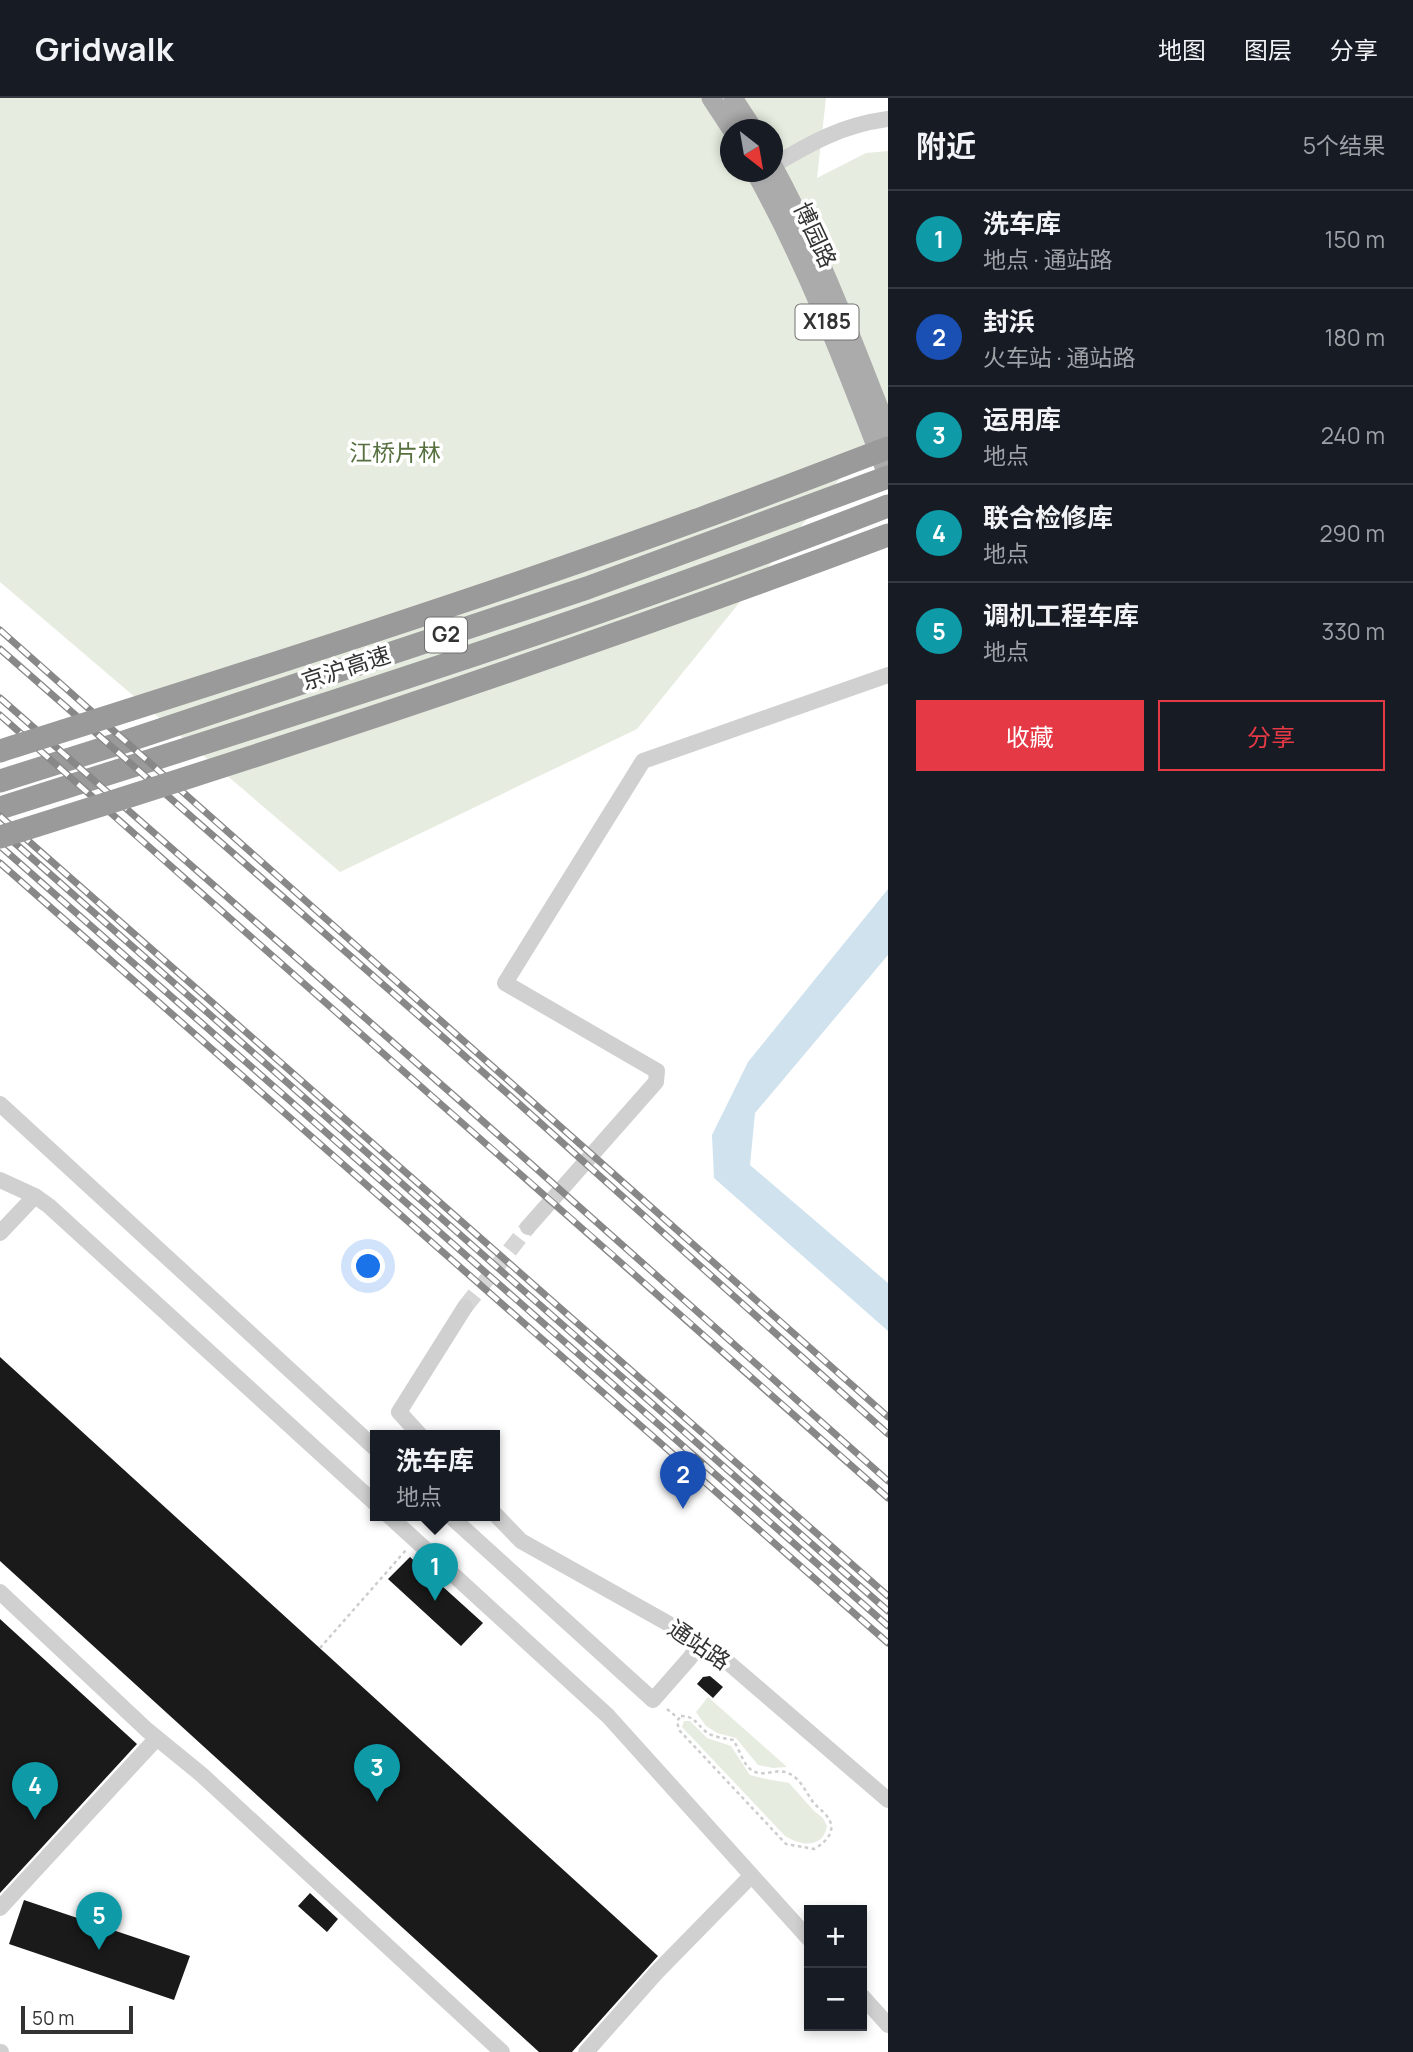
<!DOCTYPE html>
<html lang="zh">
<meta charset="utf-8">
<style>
body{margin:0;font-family:Manrope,"Noto Sans SC",sans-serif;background:#20242c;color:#f1f3f6}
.controls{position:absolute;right:21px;bottom:21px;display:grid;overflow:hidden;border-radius:0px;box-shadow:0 4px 10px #0003}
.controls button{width:63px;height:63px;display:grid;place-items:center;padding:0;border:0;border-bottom:2px solid #363941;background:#171b24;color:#f1f3f6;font:35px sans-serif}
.compass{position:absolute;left:720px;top:21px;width:63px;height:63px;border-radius:50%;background:#171b24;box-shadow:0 4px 10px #0003;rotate:149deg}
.scale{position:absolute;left:21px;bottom:18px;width:112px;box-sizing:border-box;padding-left:7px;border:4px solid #333;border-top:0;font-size:19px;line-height:24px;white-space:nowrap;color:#333;-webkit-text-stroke:5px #fff;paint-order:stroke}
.you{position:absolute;left:369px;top:1169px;width:24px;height:24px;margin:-18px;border:5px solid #fff;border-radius:50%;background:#1a73e8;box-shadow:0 0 0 10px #1a73e833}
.badge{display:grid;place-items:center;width:46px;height:46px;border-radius:50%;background:#e63946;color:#fff;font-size:23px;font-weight:700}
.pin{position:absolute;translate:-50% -58px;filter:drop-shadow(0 2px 4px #0008)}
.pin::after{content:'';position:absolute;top:37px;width:24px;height:21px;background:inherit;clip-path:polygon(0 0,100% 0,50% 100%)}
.popup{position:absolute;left:370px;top:1332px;width:130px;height:91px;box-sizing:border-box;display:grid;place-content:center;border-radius:0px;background:#171b24;filter:drop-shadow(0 2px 5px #0005);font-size:23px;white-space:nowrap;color:#9ea1a6}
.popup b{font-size:26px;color:#f1f3f6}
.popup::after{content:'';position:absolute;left:50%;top:100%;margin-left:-14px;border:14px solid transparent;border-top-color:#171b24}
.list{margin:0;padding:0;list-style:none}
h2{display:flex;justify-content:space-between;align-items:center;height:91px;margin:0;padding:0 28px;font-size:30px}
h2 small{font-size:23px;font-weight:400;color:#9ea1a6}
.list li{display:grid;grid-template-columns:46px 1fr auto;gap:21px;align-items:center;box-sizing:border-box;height:98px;padding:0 28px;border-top:2px solid #363941}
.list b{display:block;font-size:26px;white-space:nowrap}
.list p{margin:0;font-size:23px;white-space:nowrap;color:#9ea1a6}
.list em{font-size:23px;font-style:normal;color:#9ea1a6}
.actions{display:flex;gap:14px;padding:21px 28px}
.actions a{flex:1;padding:16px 0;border:2px solid #e63946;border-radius:0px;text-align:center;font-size:24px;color:#e63946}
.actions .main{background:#e63946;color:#fff}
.map{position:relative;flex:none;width:888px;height:1954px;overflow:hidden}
header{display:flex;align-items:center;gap:42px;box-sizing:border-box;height:98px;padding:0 35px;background:#171b24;border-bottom:2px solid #363941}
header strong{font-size:33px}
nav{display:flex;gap:38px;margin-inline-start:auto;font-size:24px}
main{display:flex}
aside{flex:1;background:#171b24}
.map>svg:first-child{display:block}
.green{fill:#e6ecdf;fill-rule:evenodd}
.water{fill:#cfe2ee}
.building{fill:#1a1a1a}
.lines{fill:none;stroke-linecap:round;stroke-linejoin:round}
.minor-tunnel{stroke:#d6d6d6;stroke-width:16;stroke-dasharray:16 8;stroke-linecap:butt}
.path{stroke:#cdcdcd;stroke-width:2.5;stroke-dasharray:3.5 3.5;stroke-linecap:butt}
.minor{stroke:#d0d0d0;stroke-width:16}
.major{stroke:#ababab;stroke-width:19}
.highway{stroke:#9a9a9a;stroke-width:23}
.rail-casing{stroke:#888;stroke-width:7}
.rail{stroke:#fff;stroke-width:4.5;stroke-dasharray:13;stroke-linecap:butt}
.highway-bridge{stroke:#9a9a9a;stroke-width:23}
.labels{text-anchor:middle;stroke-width:7;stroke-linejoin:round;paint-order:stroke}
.shield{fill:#fff;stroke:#707070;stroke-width:2}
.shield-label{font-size:21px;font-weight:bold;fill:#333}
.street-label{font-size:23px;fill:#333;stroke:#fff}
.park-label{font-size:23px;fill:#56703f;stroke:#fff}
</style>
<header>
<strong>Gridwalk</strong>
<nav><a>地图</a><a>图层</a><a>分享</a></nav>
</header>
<main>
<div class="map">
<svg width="888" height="1954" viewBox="0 0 888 1954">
<rect width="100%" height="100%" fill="#fff"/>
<path class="green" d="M 0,0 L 826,0 L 817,80 L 866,55 L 888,53 L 888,321 L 637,631 L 340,774 L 0,484 ZM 730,32 L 772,32 L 772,74 L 730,74 Z
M 708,1599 L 787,1669 L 773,1670 L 758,1667 L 736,1640 L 717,1635 L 706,1628 L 696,1614 Z
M 684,1623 L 690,1623 L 707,1640 L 731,1648 L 750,1677 L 766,1681 L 789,1685 L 814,1713 L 823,1720 L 827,1728 C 823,1751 801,1748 785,1738 L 682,1629 Z"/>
<path class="water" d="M 888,791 L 888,857 L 755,1015 L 750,1067 L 888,1185 L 888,1233 L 714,1080 L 712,1037 L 748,964 Z"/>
<path class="building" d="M 0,1259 L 658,1858 L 572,1954 L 539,1954 L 0,1463 Z
M 410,1459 L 483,1525 L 461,1548 L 388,1481 Z
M 0,1521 L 137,1646 L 0,1795 Z
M 710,1578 L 723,1589 L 713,1600 L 697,1586 L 703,1579 Z
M 310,1795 L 338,1821 L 327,1834 L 298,1808 Z
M 24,1802 L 190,1858 L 174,1902 L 9,1846 Z"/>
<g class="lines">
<path class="minor-tunnel" d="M 465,1209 L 528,1129"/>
<path class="path" d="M 320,1550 L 406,1452
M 667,1611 L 678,1620
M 681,1618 C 694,1618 696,1625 705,1633 C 711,1639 724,1640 733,1642 C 740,1651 743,1668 753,1673 C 764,1679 775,1671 785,1674 C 799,1678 804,1691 811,1701 C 815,1708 821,1711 826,1717 C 838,1731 828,1743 814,1751 L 786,1746 L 679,1632 L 677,1623 Z"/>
<path class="minor" d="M 772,68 C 811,45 842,27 888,21
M 0,1006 L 376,1351
M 0,1082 L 35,1098 L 49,1108 L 376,1406
M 528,1129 L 656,984 L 657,973 L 505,885 L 643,663 L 888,577
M 0,1135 L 35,1098
M 420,1337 L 399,1314 L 465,1209
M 494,1415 L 521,1443 L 678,1531 L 724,1561 L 888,1702
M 388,1417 L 608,1618 L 809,1841
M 449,1417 L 653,1602 L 689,1561 L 701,1545
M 0,1494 L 147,1632 L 202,1677 L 502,1954
M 0,1810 L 157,1640
M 862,1898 L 888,1927
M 0,1954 L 1,1954
M 586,1954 L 656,1875 L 751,1778"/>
<path class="major" d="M 711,0 L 732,32
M 733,0 L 754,32
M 772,66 C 819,152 853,243 888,333
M 755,74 C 809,171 848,275 888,379"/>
<path class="highway" d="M 0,683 L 124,644 L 587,490 L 888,379
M 0,710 C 298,616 597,521 888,408"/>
<g class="rail-casing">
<path id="rail" d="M 0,532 L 888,1319
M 0,551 L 508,996 L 888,1336
M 0,600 L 468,1010 L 888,1383
M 0,617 C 295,879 592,1138 888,1400
M 0,718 L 888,1498
M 0,732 L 888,1513
M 0,748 L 888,1528
M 0,765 L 888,1545"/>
</g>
<use href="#rail" class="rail"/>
<path class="highway-bridge" d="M 0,653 C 236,578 472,504 705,419 C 766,397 827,373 888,350
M 0,739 C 299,646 595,547 888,437"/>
</g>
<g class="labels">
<g class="shield">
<rect x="795.5" y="206.5" width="63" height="35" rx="5"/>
<rect x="425" y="519.5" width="42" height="35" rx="5"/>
</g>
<g class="shield-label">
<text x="827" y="231">X185</text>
<text x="446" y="544">G2</text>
</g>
<g class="street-label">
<text transform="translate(815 137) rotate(65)" y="8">博园路</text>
<text transform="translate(346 570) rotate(-18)" y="8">京沪高速</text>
<text transform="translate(699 1547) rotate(34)" y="8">通站路</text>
</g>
<g class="park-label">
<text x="395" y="363">江桥片林</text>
</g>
</g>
</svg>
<div class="controls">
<button>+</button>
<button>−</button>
</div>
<svg class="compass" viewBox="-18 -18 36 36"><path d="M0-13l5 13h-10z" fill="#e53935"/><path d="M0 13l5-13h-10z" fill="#9ea1a6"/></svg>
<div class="scale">50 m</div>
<div class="you"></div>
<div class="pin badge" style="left:435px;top:1503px;background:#0f9aa8">1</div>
<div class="popup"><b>洗车库</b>地点</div>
<div class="pin badge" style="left:683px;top:1411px;background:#1a4fb4">2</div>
<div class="pin badge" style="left:377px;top:1704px;background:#0f9aa8">3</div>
<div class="pin badge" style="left:35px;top:1722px;background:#0f9aa8">4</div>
<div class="pin badge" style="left:99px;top:1852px;background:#0f9aa8">5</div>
</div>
<aside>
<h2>附近<small>5个结果</small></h2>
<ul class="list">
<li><span class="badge" style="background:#0f9aa8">1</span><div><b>洗车库</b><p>地点 · 通站路</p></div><em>150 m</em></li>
<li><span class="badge" style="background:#1a4fb4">2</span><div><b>封浜</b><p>火车站 · 通站路</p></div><em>180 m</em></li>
<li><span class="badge" style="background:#0f9aa8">3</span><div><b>运用库</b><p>地点</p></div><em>240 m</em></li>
<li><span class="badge" style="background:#0f9aa8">4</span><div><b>联合检修库</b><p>地点</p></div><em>290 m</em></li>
<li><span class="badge" style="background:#0f9aa8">5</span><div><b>调机工程车库</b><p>地点</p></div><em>330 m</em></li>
</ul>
<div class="actions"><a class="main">收藏</a><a>分享</a></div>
</aside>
</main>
